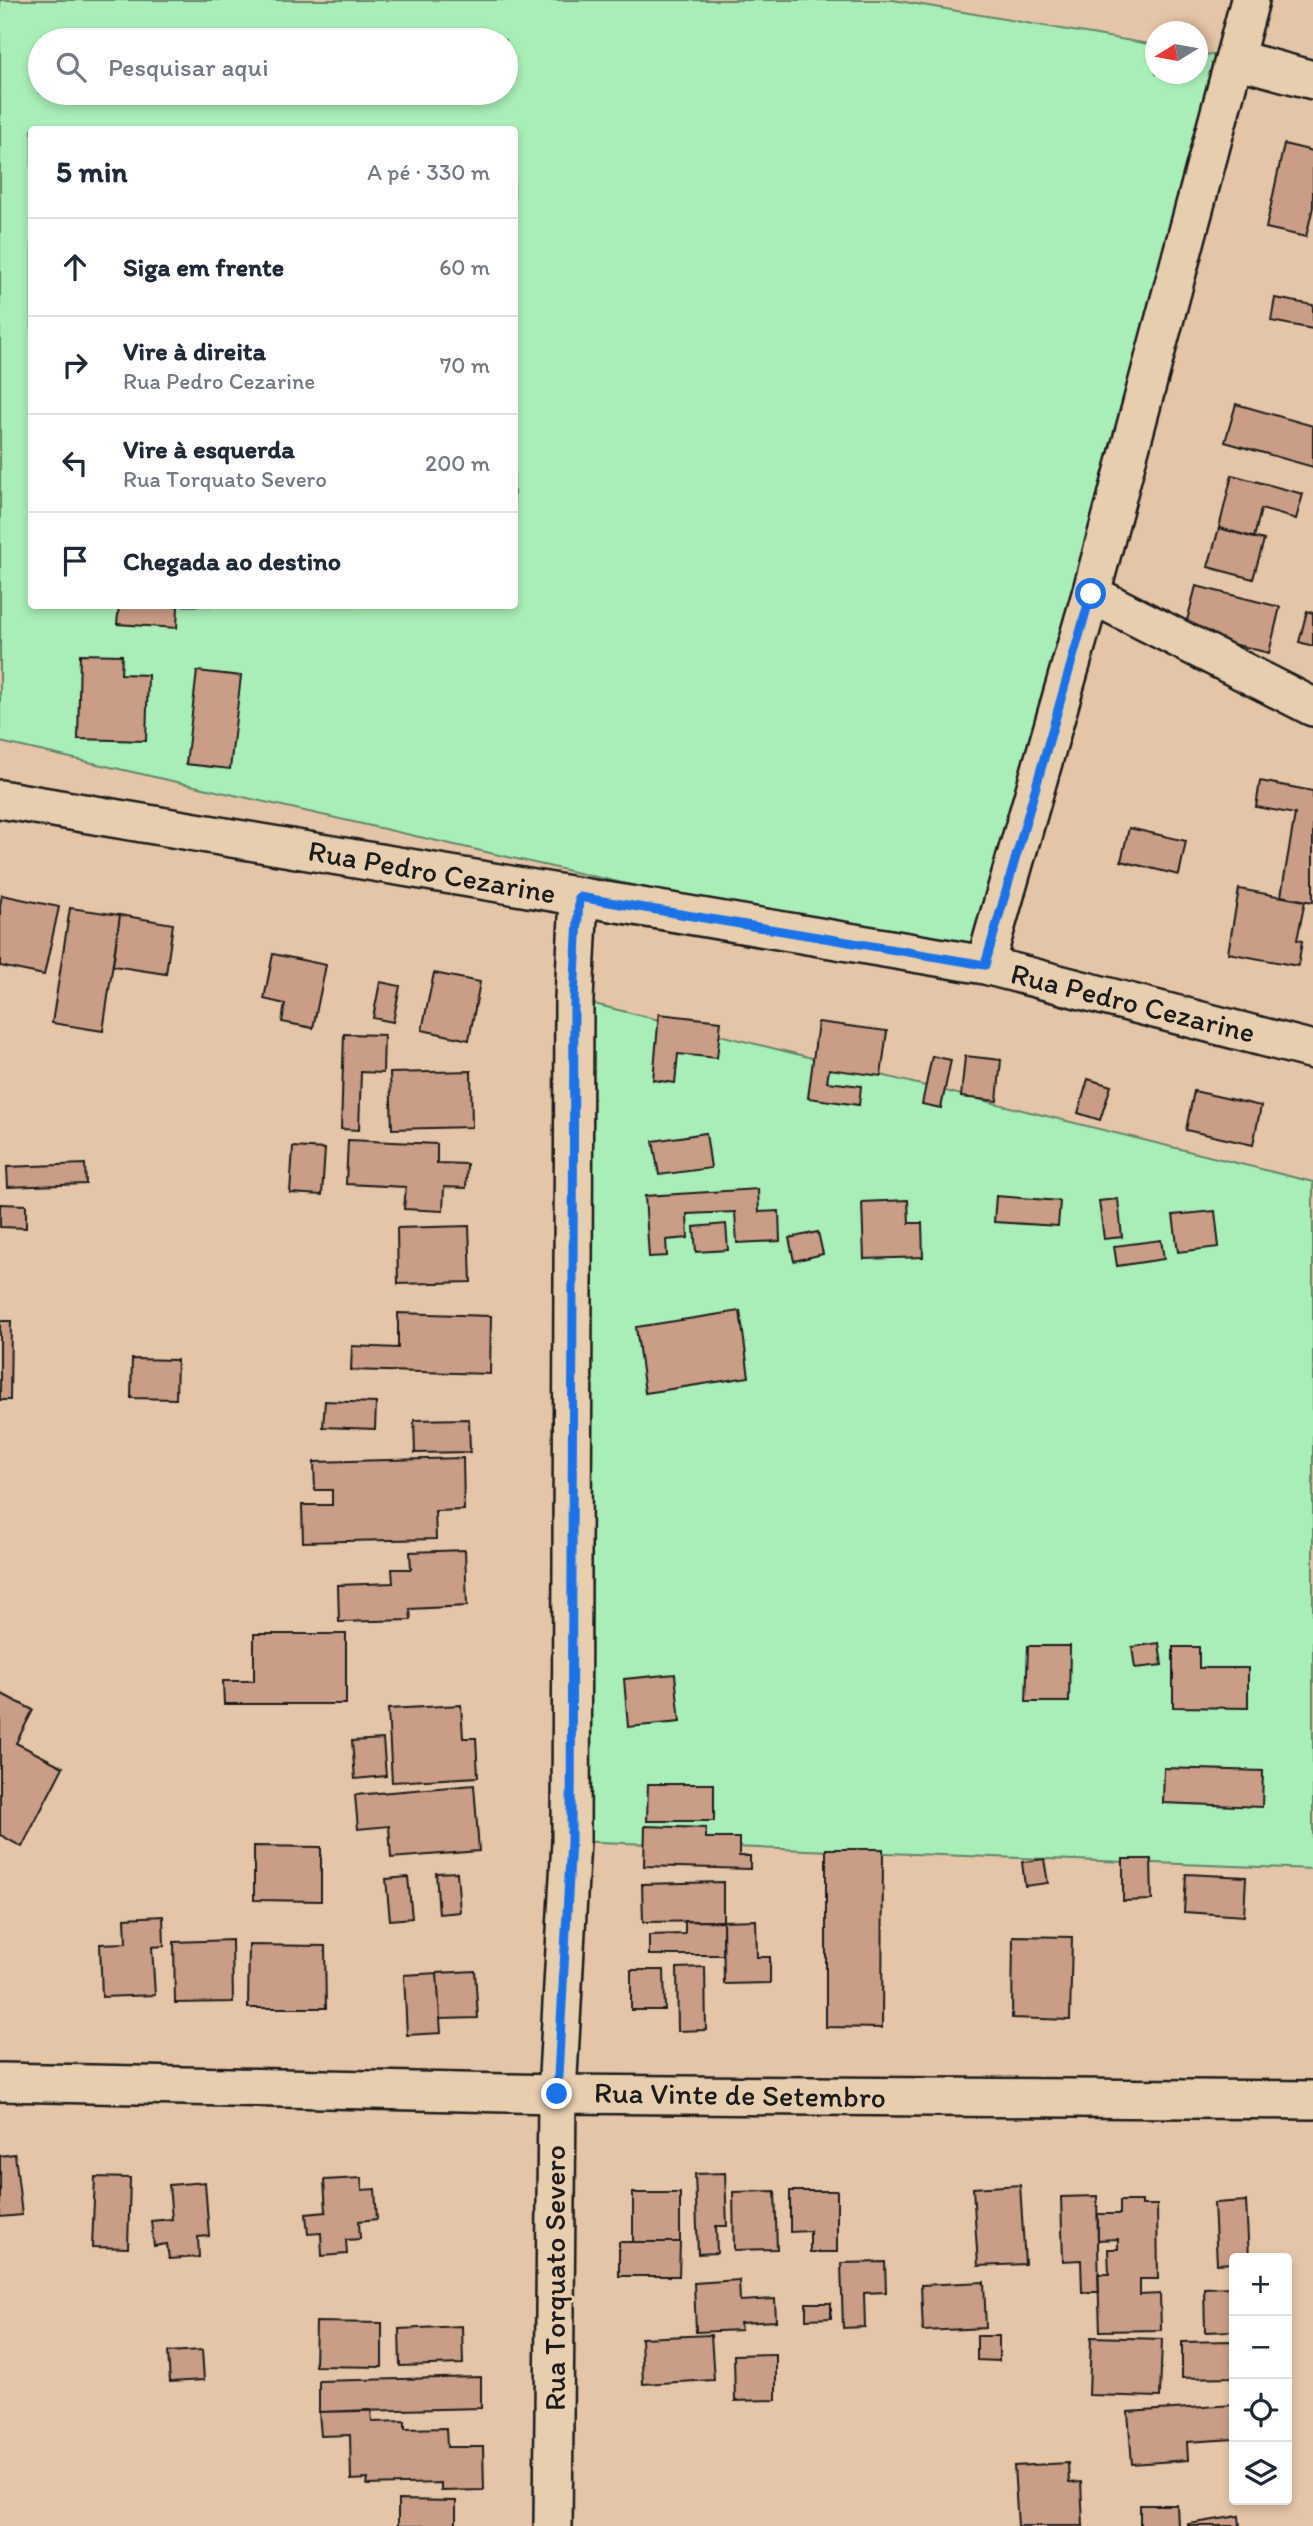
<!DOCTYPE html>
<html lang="pt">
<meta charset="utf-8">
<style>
body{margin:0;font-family:Itim,sans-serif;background:#f6f6f7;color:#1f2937}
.controls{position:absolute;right:21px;bottom:21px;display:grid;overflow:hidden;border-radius:7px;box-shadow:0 4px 10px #0003}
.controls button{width:63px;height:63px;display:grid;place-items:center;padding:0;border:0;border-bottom:2px solid #e0e1e3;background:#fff;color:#1f2937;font:35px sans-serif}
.compass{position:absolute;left:1145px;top:21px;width:63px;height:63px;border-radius:50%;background:#fff;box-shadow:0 4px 10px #0003;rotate:259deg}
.stop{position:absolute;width:21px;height:21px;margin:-16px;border:5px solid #1a73e8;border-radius:50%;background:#fff}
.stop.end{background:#1a73e8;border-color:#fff;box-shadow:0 2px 7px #0008}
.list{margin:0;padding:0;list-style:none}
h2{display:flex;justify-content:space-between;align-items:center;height:91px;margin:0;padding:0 28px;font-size:30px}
h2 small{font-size:23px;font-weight:400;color:#747a83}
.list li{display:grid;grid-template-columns:46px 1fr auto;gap:21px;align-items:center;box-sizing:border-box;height:98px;padding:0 28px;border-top:2px solid #e0e1e3}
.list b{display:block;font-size:26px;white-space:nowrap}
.list p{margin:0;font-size:23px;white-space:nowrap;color:#747a83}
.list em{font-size:23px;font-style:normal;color:#747a83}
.icon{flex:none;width:38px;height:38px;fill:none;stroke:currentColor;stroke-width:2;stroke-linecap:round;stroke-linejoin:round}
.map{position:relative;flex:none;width:1313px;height:2526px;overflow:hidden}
.search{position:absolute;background:#fff;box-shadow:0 4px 10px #0003;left:28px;top:28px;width:490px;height:77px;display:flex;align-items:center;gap:18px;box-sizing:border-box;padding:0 24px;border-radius:38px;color:#747a83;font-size:26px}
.panel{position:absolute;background:#fff;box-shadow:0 4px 10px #0003;left:28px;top:126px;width:490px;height:483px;border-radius:7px}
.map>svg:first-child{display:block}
.green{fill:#a9edb8;stroke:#62846a;stroke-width:2;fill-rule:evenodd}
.building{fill:#ca9d86;stroke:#1c1c1c;stroke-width:2}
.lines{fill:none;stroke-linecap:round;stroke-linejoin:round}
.street-casing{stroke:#1c1c1c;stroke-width:42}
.street{stroke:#e6ceaf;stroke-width:37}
.route{stroke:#1a73e8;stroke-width:9}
.labels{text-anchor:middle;stroke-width:5;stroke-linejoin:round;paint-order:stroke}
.street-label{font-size:30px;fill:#1c1c1c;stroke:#e6ceaf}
</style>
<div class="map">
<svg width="1313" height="2526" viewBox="0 0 1313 2526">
<rect width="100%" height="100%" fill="#e5c5a7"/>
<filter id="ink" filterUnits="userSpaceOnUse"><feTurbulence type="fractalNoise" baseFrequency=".0143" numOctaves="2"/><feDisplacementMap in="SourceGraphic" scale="14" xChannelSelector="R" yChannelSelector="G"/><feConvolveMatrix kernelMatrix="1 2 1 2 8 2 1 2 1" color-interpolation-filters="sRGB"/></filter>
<g filter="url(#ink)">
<path class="green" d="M 0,0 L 893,0 L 1155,45 L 1156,74 L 1198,74 L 1198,53 L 1235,59 L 985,965 L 0,742 ZM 40,40 L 506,40 L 506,93 L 40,93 ZM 32,130 L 514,130 L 514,606 L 32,606 Z
M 574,999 L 1313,1182 L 1313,1869 L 571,1841 Z"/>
<path class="building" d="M 1284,144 L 1313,151 L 1313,207 L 1306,237 L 1266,228 Z
M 1275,298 L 1313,305 L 1313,329 L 1271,321 Z
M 1236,404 L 1313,426 L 1313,467 L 1225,442 Z
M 1232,475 L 1303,494 L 1296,519 L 1261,509 L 1254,538 L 1219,528 Z
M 1219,528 L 1264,540 L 1253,579 L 1208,567 Z
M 1196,586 L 1280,607 L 1269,653 L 1184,632 Z
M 119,606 L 178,606 L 177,628 L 117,624 Z
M 1307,611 L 1313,613 L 1313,646 L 1299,642 Z
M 80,654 L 122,655 L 121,674 L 148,675 L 146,741 L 78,739 Z
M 197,671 L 241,676 L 230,769 L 186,764 Z
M 1260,781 L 1313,791 L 1313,902 L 1281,896 L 1295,814 L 1256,807 Z
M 1129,828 L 1186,841 L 1179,875 L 1121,861 Z
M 1239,889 L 1305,901 L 1297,940 L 1302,941 L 1298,966 L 1228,953 Z
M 2,895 L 59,907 L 44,975 L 0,966 L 0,906 Z
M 70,908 L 120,915 L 103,1031 L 52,1023 Z
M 120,915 L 173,924 L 166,974 L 113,966 Z
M 273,954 L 326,965 L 313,1028 L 282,1022 L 285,1004 L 264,999 Z
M 434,973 L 480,982 L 469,1040 L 422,1030 Z
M 380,982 L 400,986 L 393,1022 L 373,1018 Z
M 659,1014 L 721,1021 L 717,1058 L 678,1054 L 675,1083 L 653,1080 Z
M 818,1022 L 887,1031 L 881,1076 L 829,1069 L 827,1082 L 861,1086 L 859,1105 L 808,1098 Z
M 344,1034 L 384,1035 L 383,1073 L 361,1072 L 359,1130 L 341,1129 Z
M 932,1056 L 951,1060 L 941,1108 L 922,1104 Z
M 965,1056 L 1001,1060 L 997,1101 L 961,1097 Z
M 471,1071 L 472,1127 L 392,1129 L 390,1073 Z
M 1088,1079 L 1111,1086 L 1100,1120 L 1078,1113 Z
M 1194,1091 L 1261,1106 L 1253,1145 L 1186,1130 Z
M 706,1133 L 711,1168 L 659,1175 L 653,1141 Z
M 348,1140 L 437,1144 L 437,1163 L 467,1164 L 466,1188 L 444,1187 L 443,1211 L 404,1209 L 406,1187 L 346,1184 Z
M 293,1147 L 325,1149 L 322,1195 L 290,1193 Z
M 85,1164 L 86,1184 L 8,1187 L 7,1167 Z
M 758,1189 L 759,1212 L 779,1211 L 780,1241 L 737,1243 L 735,1212 L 687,1214 L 688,1238 L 666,1240 L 667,1256 L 649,1257 L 645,1196 Z
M 996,1196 L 1060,1201 L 1058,1226 L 994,1222 Z
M 1118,1199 L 1122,1237 L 1104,1239 L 1099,1201 Z
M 908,1200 L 909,1223 L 922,1223 L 923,1257 L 864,1259 L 862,1202 Z
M 0,1204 L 26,1205 L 26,1228 L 0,1227 Z
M 1215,1211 L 1219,1247 L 1178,1252 L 1173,1215 Z
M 726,1224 L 728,1250 L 696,1252 L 694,1227 Z
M 469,1226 L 471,1282 L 398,1284 L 397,1228 Z
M 818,1232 L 823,1254 L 794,1261 L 789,1238 Z
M 1161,1240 L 1164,1259 L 1117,1266 L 1114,1246 Z
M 740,1311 L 749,1377 L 645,1393 L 636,1327 Z
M 398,1313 L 491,1316 L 490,1374 L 351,1370 L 352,1346 L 398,1348 Z
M 0,1321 L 11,1321 L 10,1400 L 0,1400 Z
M 132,1359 L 177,1360 L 176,1399 L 131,1398 Z
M 325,1401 L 376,1403 L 375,1429 L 323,1427 Z
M 469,1419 L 470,1452 L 415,1453 L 414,1420 Z
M 463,1458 L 464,1510 L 435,1511 L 436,1539 L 303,1542 L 302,1505 L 332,1505 L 332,1490 L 315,1490 L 314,1462 Z
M 465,1550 L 467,1606 L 410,1609 L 411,1620 L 339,1622 L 338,1585 L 393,1583 L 392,1569 L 411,1569 L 410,1552 Z
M 254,1634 L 346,1634 L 346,1704 L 224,1704 L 223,1681 L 254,1681 Z
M 1159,1643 L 1162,1665 L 1135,1668 L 1132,1647 Z
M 1028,1646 L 1070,1646 L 1069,1702 L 1026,1702 Z
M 1173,1647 L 1199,1647 L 1199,1668 L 1248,1668 L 1248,1708 L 1173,1707 Z
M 675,1674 L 680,1722 L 628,1727 L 624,1679 Z
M 0,1693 L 33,1710 L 16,1743 L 63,1767 L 22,1847 L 0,1835 Z
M 461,1705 L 463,1738 L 476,1738 L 478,1777 L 392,1782 L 388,1709 Z
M 383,1739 L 386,1776 L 355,1779 L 352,1741 Z
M 1164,1768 L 1263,1771 L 1262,1807 L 1163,1803 Z
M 648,1784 L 714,1784 L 714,1821 L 647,1821 Z
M 474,1785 L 479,1851 L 391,1858 L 389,1826 L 358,1829 L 355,1795 Z
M 645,1826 L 706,1828 L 706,1838 L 739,1838 L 739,1856 L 750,1856 L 750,1869 L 644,1866 Z
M 254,1846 L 321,1847 L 321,1901 L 254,1900 Z
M 826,1849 L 883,1849 L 882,2028 L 826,2027 Z
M 1044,1859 L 1048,1883 L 1025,1886 L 1022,1862 Z
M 1123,1859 L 1151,1859 L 1152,1900 L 1123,1901 Z
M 457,1872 L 460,1912 L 439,1914 L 436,1873 Z
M 1186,1874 L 1246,1877 L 1244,1916 L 1184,1912 Z
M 408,1877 L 412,1918 L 390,1920 L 386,1879 Z
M 723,1882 L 723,1921 L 643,1922 L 642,1884 Z
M 163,1916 L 164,1946 L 152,1947 L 155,1995 L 102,1997 L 100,1944 L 126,1943 L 125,1918 Z
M 756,1920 L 757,1957 L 770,1957 L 770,1983 L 724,1984 L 723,1921 Z
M 685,1921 L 723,1921 L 723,1955 L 649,1955 L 649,1935 L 685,1934 Z
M 1013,1936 L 1072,1937 L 1070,2020 L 1012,2018 Z
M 232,1940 L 233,2002 L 175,2003 L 174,1942 Z
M 249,1945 L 325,1946 L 326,2008 L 248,2008 Z
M 705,1967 L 706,2030 L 678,2031 L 677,1968 Z
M 631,1970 L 664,1970 L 665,2010 L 631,2010 Z
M 475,1971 L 478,2018 L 440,2019 L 437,1973 Z
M 437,1973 L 441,2033 L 407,2035 L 404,1975 Z
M 15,2154 L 22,2215 L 0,2217 L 0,2156 Z
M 725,2173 L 727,2226 L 716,2226 L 717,2253 L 698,2254 L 695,2174 Z
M 95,2177 L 130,2178 L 128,2248 L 92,2247 Z
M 361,2178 L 362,2190 L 375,2189 L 377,2219 L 359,2221 L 360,2239 L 346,2240 L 347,2254 L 322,2256 L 321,2233 L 308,2234 L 306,2214 L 326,2212 L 324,2180 Z
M 205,2182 L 209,2236 L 198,2237 L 199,2257 L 169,2259 L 167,2244 L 154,2246 L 151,2221 L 172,2219 L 169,2185 Z
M 1020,2185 L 1025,2264 L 978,2266 L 973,2188 Z
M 775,2191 L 777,2249 L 734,2250 L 733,2192 Z
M 790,2191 L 837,2191 L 837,2252 L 810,2252 L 810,2231 L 790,2232 Z
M 633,2193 L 680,2193 L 680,2242 L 633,2242 Z
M 1097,2196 L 1099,2292 L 1082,2292 L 1081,2260 L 1063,2261 L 1061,2197 Z
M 1120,2201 L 1142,2201 L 1142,2205 L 1157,2205 L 1158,2279 L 1140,2279 L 1140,2295 L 1160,2294 L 1161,2330 L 1100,2331 L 1098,2274 L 1109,2274 L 1108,2249 L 1118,2249 L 1118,2239 L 1098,2240 L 1098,2214 L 1120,2214 Z
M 1246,2201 L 1249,2258 L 1234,2258 L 1234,2263 L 1217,2264 L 1214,2203 Z
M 619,2242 L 680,2242 L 679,2276 L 619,2276 Z
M 885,2262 L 886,2292 L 864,2293 L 865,2327 L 843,2328 L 841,2263 Z
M 739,2280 L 740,2301 L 775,2299 L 776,2321 L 740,2323 L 741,2330 L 696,2332 L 694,2283 Z
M 984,2282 L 986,2328 L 923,2331 L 921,2285 Z
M 1234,2287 L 1234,2331 L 1205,2332 L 1204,2288 Z
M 806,2303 L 831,2303 L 831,2318 L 806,2319 Z
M 316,2322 L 382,2323 L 382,2367 L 315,2366 Z
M 462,2326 L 463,2364 L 400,2366 L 399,2329 Z
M 711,2335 L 714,2380 L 643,2384 L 641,2338 Z
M 977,2336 L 999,2336 L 999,2361 L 977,2360 Z
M 1091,2337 L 1162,2339 L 1160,2397 L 1089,2395 Z
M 1232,2341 L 1233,2377 L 1182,2378 L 1182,2342 Z
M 202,2350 L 204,2380 L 170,2382 L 168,2352 Z
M 776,2354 L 776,2400 L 735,2401 L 734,2355 Z
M 481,2377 L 481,2408 L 319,2412 L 319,2381 Z
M 1234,2405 L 1234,2439 L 1187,2442 L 1188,2460 L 1132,2464 L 1128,2412 Z
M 371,2410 L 372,2422 L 405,2421 L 405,2429 L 446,2428 L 447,2447 L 483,2447 L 484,2490 L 441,2491 L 441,2483 L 367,2485 L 368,2479 L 351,2480 L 350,2435 L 321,2436 L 319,2412 Z
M 1068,2463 L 1069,2483 L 1081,2482 L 1083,2526 L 1018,2526 L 1014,2466 Z
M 398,2500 L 456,2501 L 456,2526 L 398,2526 Z
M 1140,2505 L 1177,2505 L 1178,2526 L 1140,2526 Z
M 1239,2516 L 1240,2526 L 1188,2526 L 1188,2524 Z"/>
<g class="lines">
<g class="street-casing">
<path id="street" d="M 1235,59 L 1313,80
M 1091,594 L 1313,707
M 0,799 L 985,965 L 1313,1050
M 985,965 L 1091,594 L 1250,0
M 0,2082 L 557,2094 L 1313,2100
M 553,2526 L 557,2094 L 571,1841 L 574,999 L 579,897"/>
</g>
<use href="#street" class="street"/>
</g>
</g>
<g class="lines" filter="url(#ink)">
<path class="route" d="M 557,2094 L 571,1841 L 574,999 L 579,897 L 985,965 L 1091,594"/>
</g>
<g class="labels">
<g class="street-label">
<text transform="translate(432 872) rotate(10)" y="10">Rua Pedro Cezarine</text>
<text transform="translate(1133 1003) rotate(14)" y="10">Rua Pedro Cezarine</text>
<text transform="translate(740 2095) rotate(1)" y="10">Rua Vinte de Setembro</text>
<text transform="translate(555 2278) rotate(-90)" y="10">Rua Torquato Severo</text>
</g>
</g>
</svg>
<div class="controls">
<button>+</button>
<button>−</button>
<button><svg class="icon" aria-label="locate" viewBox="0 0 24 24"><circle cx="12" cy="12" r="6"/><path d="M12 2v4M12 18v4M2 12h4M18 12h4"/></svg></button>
<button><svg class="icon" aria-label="layers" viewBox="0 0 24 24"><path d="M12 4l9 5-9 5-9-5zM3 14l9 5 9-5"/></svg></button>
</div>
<svg class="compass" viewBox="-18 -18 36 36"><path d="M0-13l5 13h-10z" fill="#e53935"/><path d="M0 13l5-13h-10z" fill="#747a83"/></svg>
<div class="stop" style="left:1091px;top:594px"></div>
<div class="stop end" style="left:557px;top:2094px"></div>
<div class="search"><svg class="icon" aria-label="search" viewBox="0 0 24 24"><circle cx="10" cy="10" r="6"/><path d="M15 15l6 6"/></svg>Pesquisar aqui</div>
<section class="panel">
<h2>5 min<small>A pé · 330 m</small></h2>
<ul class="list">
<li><svg class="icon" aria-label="ahead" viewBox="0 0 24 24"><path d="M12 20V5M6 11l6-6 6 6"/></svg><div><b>Siga em frente</b></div><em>60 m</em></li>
<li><svg class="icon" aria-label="right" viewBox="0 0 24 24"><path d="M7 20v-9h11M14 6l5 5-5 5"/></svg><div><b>Vire à direita</b><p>Rua Pedro Cezarine</p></div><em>70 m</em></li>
<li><svg class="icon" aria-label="left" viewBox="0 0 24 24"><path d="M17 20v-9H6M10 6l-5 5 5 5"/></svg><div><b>Vire à esquerda</b><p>Rua Torquato Severo</p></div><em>200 m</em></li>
<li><svg class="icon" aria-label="arrive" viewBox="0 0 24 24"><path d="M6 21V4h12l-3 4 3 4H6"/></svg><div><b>Chegada ao destino</b></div></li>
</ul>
</section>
</div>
